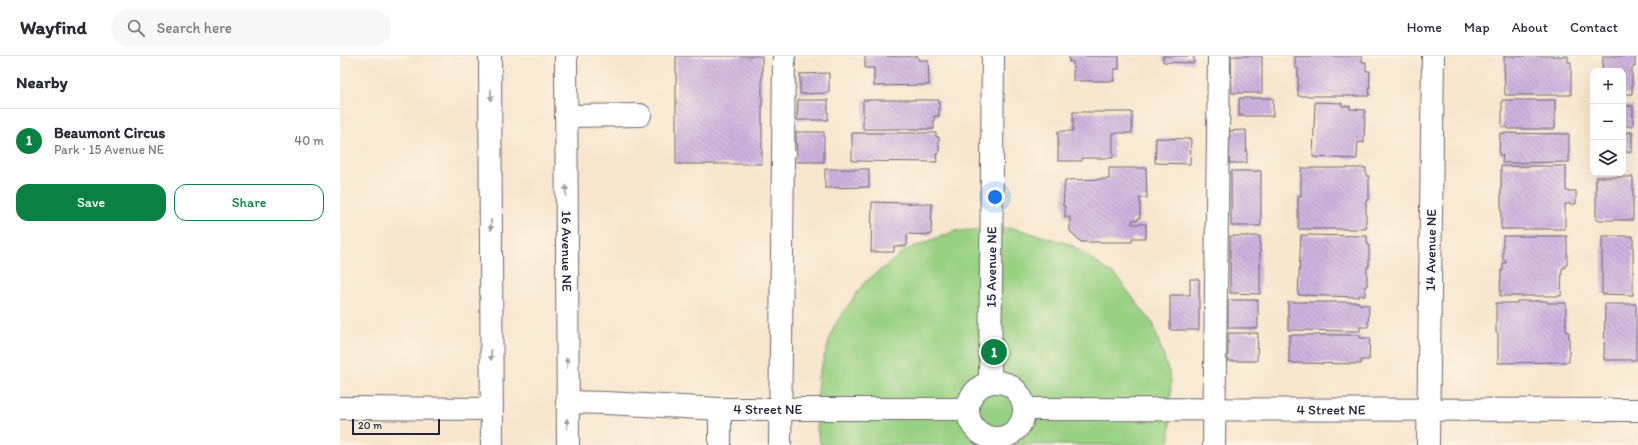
<!DOCTYPE html>
<meta charset="utf-8">
<style>
body{margin:0;font-family:Itim,sans-serif;background:#f7f7f7;color:#2b2b33}
.controls{position:absolute;right:12px;top:12px;display:grid;overflow:hidden;border-radius:8px;box-shadow:0 4px 16px #0002}
.controls button{width:36px;height:36px;display:grid;place-items:center;padding:0;border:0;border-bottom:1px solid #e1e1e2;background:#fff;color:#2b2b33;font:20px sans-serif}
.scale{position:absolute;left:12px;bottom:10px;width:88px;box-sizing:border-box;padding-left:4px;border:2px solid #22223b;border-top:0;font-size:11px;line-height:14px;white-space:nowrap;color:#22223b;-webkit-text-stroke:3px #fcf5e5;paint-order:stroke}
.you{position:absolute;left:655px;top:141px;width:14px;height:14px;margin:-10px;border:3px solid #fff;border-radius:50%;background:#1a73e8;box-shadow:0 0 0 6px #1a73e833}
.badge{display:grid;place-items:center;width:26px;height:26px;border-radius:50%;background:#0b8043;color:#fff;font-size:13px;font-weight:700}
.pin{position:absolute;translate:-50% -50%;border:2px solid #fff;box-shadow:0 1px 4px #0006}
.list{margin:0;padding:0;list-style:none}
h2{display:flex;justify-content:space-between;align-items:center;height:52px;margin:0;padding:0 16px;font-size:17px}
h2 small{font-size:13px;font-weight:400;color:#7c7c81}
.list li{display:grid;grid-template-columns:26px 1fr auto;gap:12px;align-items:center;box-sizing:border-box;height:64px;padding:0 16px;border-top:1px solid #e1e1e2}
.list b{display:block;font-size:15px;white-space:nowrap}
.list p{margin:0;font-size:13px;white-space:nowrap;color:#7c7c81}
.list em{font-size:13px;font-style:normal;color:#7c7c81}
.actions{display:flex;gap:8px;padding:12px 16px}
.actions a{flex:1;padding:9px 0;border:1px solid #0b8043;border-radius:12px;text-align:center;font-size:14px;color:#0b8043}
.actions .main{background:#0b8043;color:#fff}
.icon{flex:none;width:22px;height:22px;fill:none;stroke:currentColor;stroke-width:2;stroke-linecap:round;stroke-linejoin:round}
.map{position:relative;flex:none;width:1298px;height:389px;overflow:hidden}
header{display:flex;align-items:center;gap:24px;box-sizing:border-box;height:56px;padding:0 20px;background:#fff;border-bottom:1px solid #e1e1e2}
header strong{font-size:19px}
nav{display:flex;gap:22px;margin-inline-start:auto;font-size:14px}
.search{width:280px;height:36px;background:#f7f7f7;display:flex;align-items:center;gap:10px;box-sizing:border-box;padding:0 14px;border-radius:22px;color:#7c7c81;font-size:15px}
main{display:flex}
aside{flex:1;background:#fff}
.map>svg:first-child{display:block}
.green{fill:#99d183;stroke:#5e7a5f}
.building{fill:url(#building-back-hatch)}
.lines{fill:none;stroke-linecap:round;stroke-linejoin:round}
.minor-casing{stroke:#6d676e;stroke-width:24}
.highway-casing{stroke:#6d676e;stroke-width:24}
.minor{stroke:#fff;stroke-width:22}
.highway{stroke:#fff;stroke-width:22}
.oneway{fill:#9c9ca7}
.labels{text-anchor:middle;stroke-width:4;stroke-linejoin:round;paint-order:stroke}
.street-label{font-size:14px;fill:#22223b;stroke:#fcf5e5}
</style>
<header>
<strong>Wayfind</strong>
<div class="search"><svg class="icon" aria-label="search" viewBox="0 0 24 24"><circle cx="10" cy="10" r="6"/><path d="M15 15l6 6"/></svg>Search here</div>
<nav><a>Home</a><a>Map</a><a>About</a><a>Contact</a></nav>
</header>
<main>
<aside>
<h2>Nearby<small></small></h2>
<ul class="list">
<li><span class="badge">1</span><div><b>Beaumont Circus</b><p>Park · 15 Avenue NE</p></div><em>40 m</em></li>
</ul>
<div class="actions"><a class="main">Save</a><a>Share</a></div>
</aside>
<div class="map">
<svg width="1298" height="389" viewBox="0 0 1298 389">
<defs>
<pattern id="building-back-hatch" width="6" height="6" patternUnits="userSpaceOnUse"><rect width="6" height="6" fill="#ceb3df"/><path d="M-1 5l2 2M0 0l6 6M5-1l2 2" fill="none" stroke="#a791b6"/></pattern>
</defs>
<rect width="100%" height="100%" fill="#fcf5e5"/>
<filter id="ink" filterUnits="userSpaceOnUse"><feTurbulence type="fractalNoise" baseFrequency=".025" numOctaves="2"/><feDisplacementMap in="SourceGraphic" scale="8" xChannelSelector="R" yChannelSelector="G"/><feConvolveMatrix kernelMatrix="1 2 1 2 8 2 1 2 1" color-interpolation-filters="sRGB"/></filter>
<filter id="wash" filterUnits="userSpaceOnUse"><feTurbulence type="fractalNoise" baseFrequency=".012" numOctaves="4" result="noise"/><feDisplacementMap in="SourceGraphic" scale="16" xChannelSelector="R" yChannelSelector="G"/><feGaussianBlur stdDeviation="0.9" result="paint"/><feColorMatrix in="noise" values="0 0 0 0 0 0 0 0 0 0 0 0 0 0 0 0 0 1.4 0 .05"/><feComposite in="paint" operator="in"/></filter>
<g filter="url(#wash)">
<rect width="100%" height="100%" fill="#f8e6ce"/>
<path class="green" d="M 673,172 L 730,188 L 777,221 L 813,268 L 831,323 L 830,382 L 827,389 L 481,389 L 477,374 L 478,321 L 494,270 L 524,227 L 566,194 L 615,175 Z"/>
<g id="blocks">
<path class="building" d="M 336,0 L 422,0 L 422,108 L 336,108 Z
M 525,0 L 578,0 L 578,4 L 588,4 L 589,29 L 534,30 L 534,12 L 525,12 Z
M 729,0 L 779,0 L 779,13 L 774,13 L 774,25 L 733,25 L 733,6 L 729,6 Z
M 823,0 L 854,0 L 854,7 L 823,6 Z
M 891,0 L 922,0 L 922,37 L 892,37 Z
M 955,0 L 1022,0 L 1022,6 L 1026,6 L 1026,15 L 1030,15 L 1029,40 L 958,40 L 958,12 L 955,12 Z
M 1164,0 L 1228,0 L 1228,6 L 1231,6 L 1231,39 L 1165,39 Z
M 1263,0 L 1295,0 L 1295,11 L 1292,11 L 1292,38 L 1283,38 L 1283,15 L 1262,15 Z
M 489,17 L 489,37 L 460,38 L 460,18 Z
M 899,42 L 933,42 L 933,60 L 899,60 Z
M 458,44 L 488,44 L 488,64 L 457,64 Z
M 523,44 L 599,44 L 599,60 L 594,60 L 594,73 L 523,73 Z
M 1162,44 L 1215,44 L 1215,72 L 1214,73 L 1168,73 L 1168,71 L 1162,71 Z
M 975,46 L 1002,47 L 1002,50 L 1010,50 L 1010,53 L 1025,54 L 1024,87 L 1018,86 L 1017,103 L 973,101 Z
M 1283,50 L 1293,50 L 1293,70 L 1283,70 Z
M 733,56 L 792,56 L 792,77 L 773,77 L 773,102 L 742,102 L 742,105 L 718,105 L 718,75 L 733,75 Z
M 906,74 L 907,107 L 889,107 L 888,75 Z
M 456,76 L 484,76 L 484,106 L 457,106 Z
M 1292,76 L 1292,96 L 1283,96 L 1283,77 Z
M 512,77 L 596,77 L 596,81 L 599,81 L 599,98 L 596,98 L 597,106 L 512,105 Z
M 1160,77 L 1229,78 L 1229,106 L 1162,107 L 1163,99 L 1159,99 Z
M 816,82 L 851,83 L 850,108 L 815,107 Z
M 1161,110 L 1226,110 L 1226,135 L 1236,135 L 1236,148 L 1225,148 L 1225,173 L 1161,173 Z
M 769,112 L 806,112 L 807,142 L 800,142 L 800,162 L 798,162 L 798,164 L 792,164 L 792,168 L 806,168 L 806,182 L 792,182 L 792,186 L 741,186 L 730,175 L 730,161 L 725,161 L 725,150 L 723,150 L 725,124 L 769,123 Z
M 961,112 L 1026,112 L 1026,120 L 1029,120 L 1029,144 L 1026,144 L 1026,173 L 958,173 L 958,140 L 961,140 Z
M 485,113 L 529,113 L 529,131 L 485,132 Z
M 891,115 L 921,115 L 921,170 L 891,170 Z
M 1256,121 L 1293,121 L 1293,164 L 1256,164 Z
M 532,146 L 592,148 L 591,179 L 567,178 L 567,190 L 554,190 L 554,196 L 531,196 Z
M 961,179 L 1027,180 L 1027,188 L 1029,188 L 1029,211 L 1027,211 L 1027,230 L 1025,230 L 1025,240 L 1019,239 L 1019,241 L 958,239 Z
M 890,180 L 920,180 L 920,238 L 890,237 Z
M 1163,180 L 1227,180 L 1227,209 L 1225,209 L 1225,212 L 1222,212 L 1221,240 L 1160,240 L 1161,214 L 1163,215 L 1163,207 L 1166,207 L 1166,204 L 1163,204 Z
M 1262,180 L 1293,180 L 1293,239 L 1262,238 Z
M 850,223 L 859,223 L 859,274 L 830,274 L 830,239 L 850,239 Z
M 888,244 L 918,244 L 918,272 L 888,272 Z
M 1177,245 L 1207,245 L 1207,247 L 1226,247 L 1226,276 L 1229,276 L 1229,306 L 1158,307 L 1158,277 L 1156,277 L 1156,247 L 1177,247 Z
M 948,246 L 1019,246 L 1019,248 L 1029,249 L 1028,271 L 1020,271 L 1020,275 L 948,274 Z
M 1265,248 L 1296,248 L 1296,304 L 1264,304 Z
M 888,277 L 918,277 L 917,305 L 888,305 Z
M 949,279 L 1020,279 L 1020,282 L 1030,282 L 1029,304 L 1021,304 L 1021,308 L 949,307 Z"/>
</g>
</g>
<g filter="url(#ink)">
<use href="#blocks" fill-opacity="0" stroke="#6d676e" stroke-width="1"/>
<g class="lines">
<g class="minor-casing">
<g id="minor">
<path d="M 226,60 L 300,59"/>
<circle cx="656" cy="354" r="28"/>
<path id="s1" d="M 650,326 L 653,0"/>
<path id="s2" d="M 227,346 L 266,347 L 380,353 L 628,353"/>
<path d="M 0,352 L 151,353"/>
<path d="M 380,353 L 380,389"/>
<path id="s3" d="M 685,353 L 1298,354"/>
<path d="M 440,389 L 444,0"/>
<path d="M 874,389 L 879,0"/>
<path id="s4" d="M 1088,389 L 1093,0"/>
</g>
</g>
<g class="highway-casing">
<g id="highway">
<path d="M 150,0 L 152,389"/>
<path id="s5" d="M 226,0 L 228,389"/>
</g>
</g>
<use href="#minor" class="minor"/>
<use href="#highway" class="highway"/>
</g>
<defs><path id="oneway-solid" d="M-6-.8H1V-3.2L6.5 0L1 3.2V.8H-6Z"/></defs>
<g class="oneway">
<use href="#oneway-solid" transform="translate(151 39) rotate(90)"/>
<use href="#oneway-solid" transform="translate(226 135) rotate(-90)"/>
<use href="#oneway-solid" transform="translate(151 169) rotate(90)"/>
<use href="#oneway-solid" transform="translate(151 299) rotate(90)"/>
<use href="#oneway-solid" transform="translate(227 307) rotate(-90)"/>
<use href="#oneway-solid" transform="translate(227 368) rotate(-91)"/>
</g>
</g>
<g class="labels">
<g class="street-label">
<text dy="5" stroke="none"><textPath href="#s4" startOffset="195">14 Avenue NE</textPath></text>
<text dy="5" stroke="none"><textPath href="#s5" startOffset="195">16 Avenue NE</textPath></text>
<text dy="5" stroke="none"><textPath href="#s1" startOffset="115">15 Avenue NE</textPath></text>
<text dy="5" stroke="none"><textPath href="#s2" startOffset="201">4 Street NE</textPath></text>
<text dy="5" stroke="none"><textPath href="#s3" startOffset="306">4 Street NE</textPath></text>
</g>
</g>
</svg>
<div class="controls">
<button>+</button>
<button>−</button>
<button><svg class="icon" aria-label="layers" viewBox="0 0 24 24"><path d="M12 4l9 5-9 5-9-5zM3 14l9 5 9-5"/></svg></button>
</div>
<div class="scale">20 m</div>
<div class="you"></div>
<div class="pin badge" style="left:654px;top:296px">1</div>
</div>
</main>
